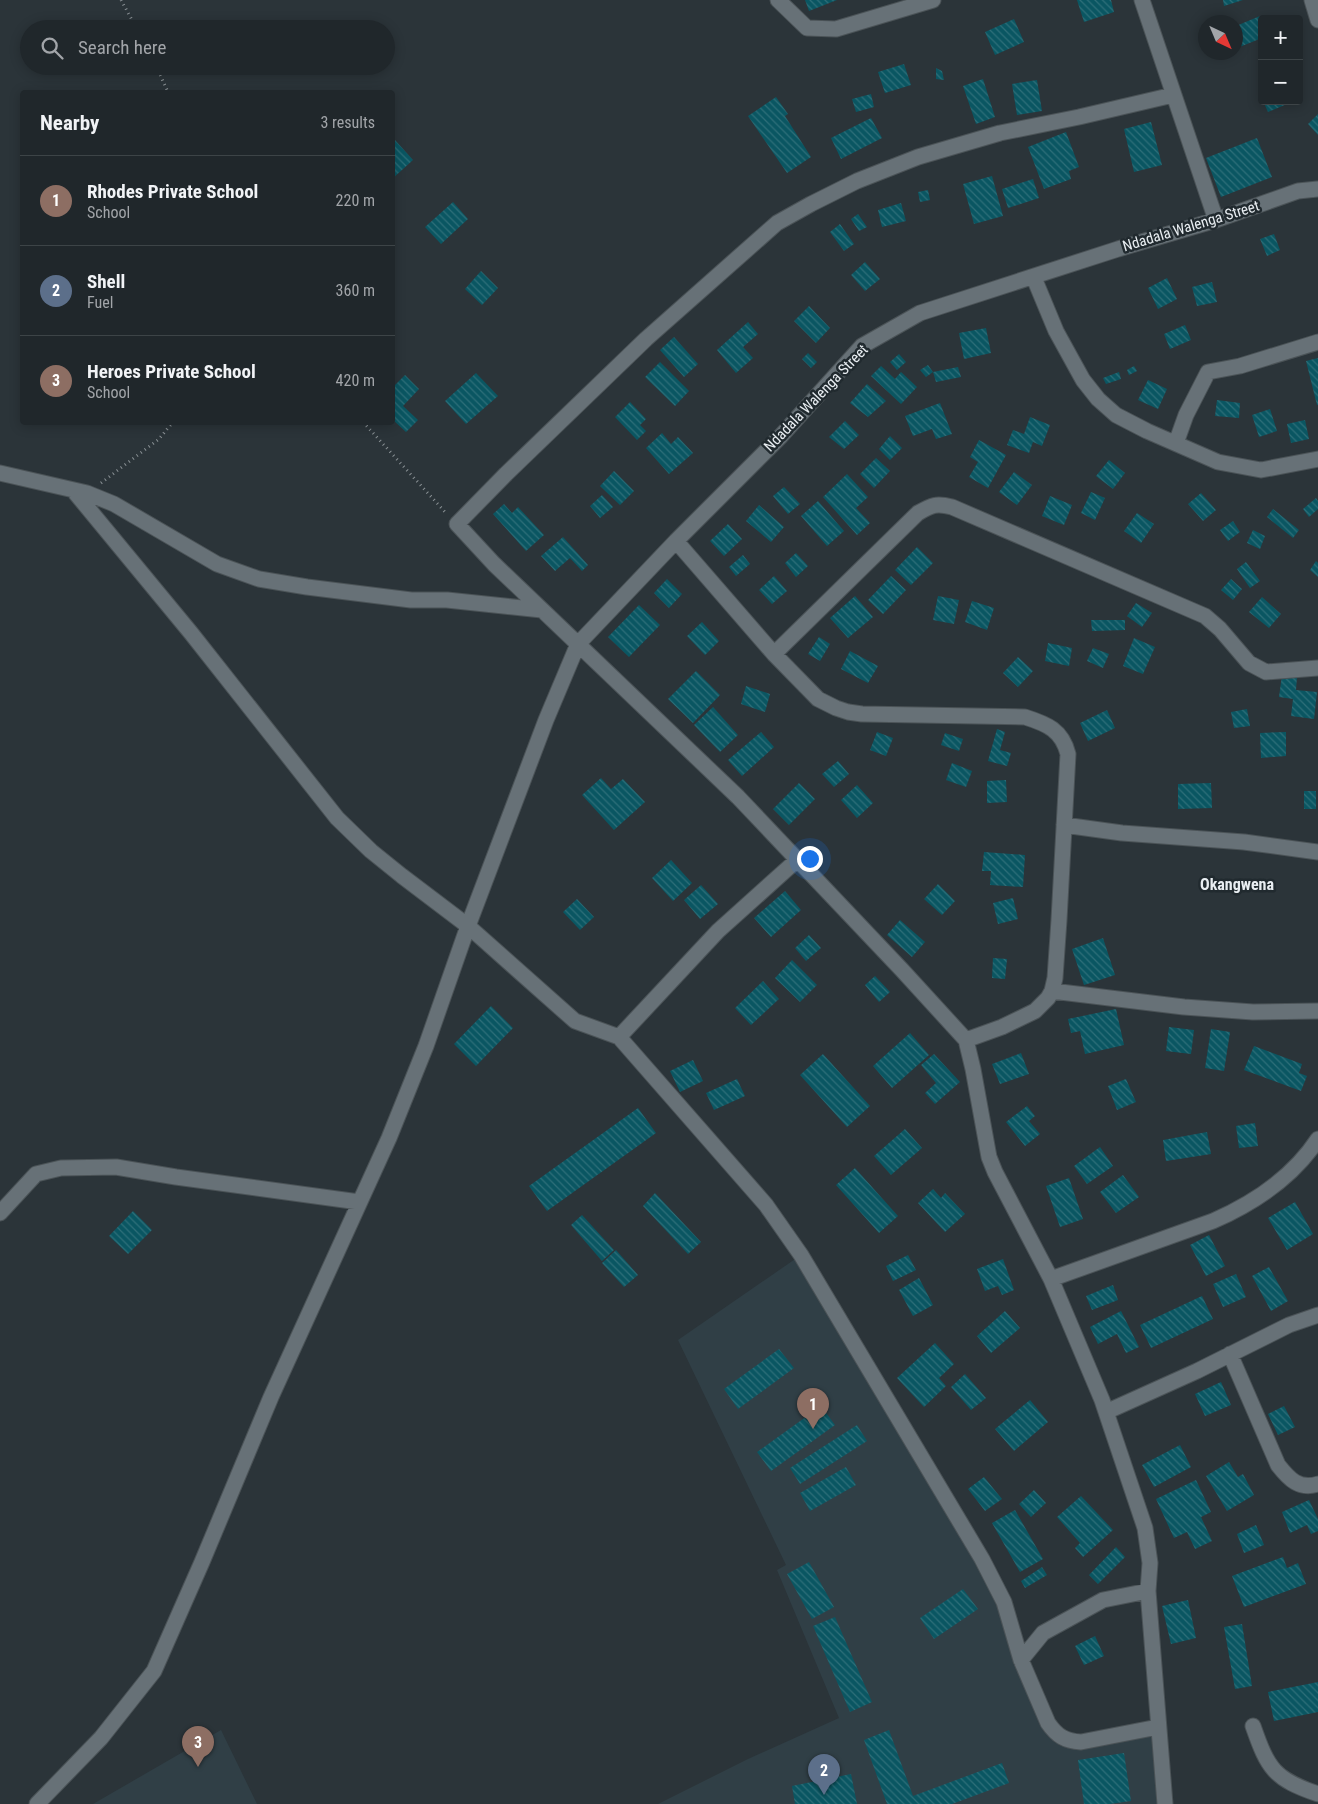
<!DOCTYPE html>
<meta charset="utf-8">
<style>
body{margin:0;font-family:"Roboto Condensed",sans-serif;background:#282f33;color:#f1f3f6}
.controls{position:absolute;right:15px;top:15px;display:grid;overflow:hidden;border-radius:5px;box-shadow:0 2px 12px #0003}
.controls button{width:45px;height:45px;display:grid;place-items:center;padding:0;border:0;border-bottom:1px solid #3d4447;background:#20272b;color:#f1f3f6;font:25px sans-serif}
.compass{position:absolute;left:1198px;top:15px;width:45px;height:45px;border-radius:50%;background:#20272b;box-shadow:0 2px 12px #0003;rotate:136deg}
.you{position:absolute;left:809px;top:858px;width:18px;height:18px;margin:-12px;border:4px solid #fff;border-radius:50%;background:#1a73e8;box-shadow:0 0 0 8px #1a73e833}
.badge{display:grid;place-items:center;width:32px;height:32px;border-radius:50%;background:#bca0f2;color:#fff;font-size:16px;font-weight:700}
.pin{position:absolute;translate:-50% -41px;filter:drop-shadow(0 1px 2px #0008)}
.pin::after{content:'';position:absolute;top:26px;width:18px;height:15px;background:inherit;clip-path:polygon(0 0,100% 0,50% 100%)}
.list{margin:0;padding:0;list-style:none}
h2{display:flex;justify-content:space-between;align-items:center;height:65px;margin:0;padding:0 20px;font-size:21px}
h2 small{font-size:16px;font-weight:400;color:#a2a5a9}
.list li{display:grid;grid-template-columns:32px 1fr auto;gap:15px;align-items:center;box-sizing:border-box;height:90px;padding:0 20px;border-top:1px solid #3d4447}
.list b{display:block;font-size:19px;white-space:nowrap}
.list p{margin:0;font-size:16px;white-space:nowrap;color:#a2a5a9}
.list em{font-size:16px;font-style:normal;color:#a2a5a9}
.icon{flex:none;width:28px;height:28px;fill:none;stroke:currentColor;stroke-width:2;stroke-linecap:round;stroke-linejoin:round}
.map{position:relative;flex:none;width:1318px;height:1804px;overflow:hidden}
.search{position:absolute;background:#20272b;box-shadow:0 2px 12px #0003;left:20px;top:20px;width:375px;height:55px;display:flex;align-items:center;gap:12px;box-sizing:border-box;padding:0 18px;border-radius:28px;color:#a2a5a9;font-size:19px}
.panel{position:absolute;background:#20272b;box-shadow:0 2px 12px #0003;left:20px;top:90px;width:375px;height:335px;border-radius:5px}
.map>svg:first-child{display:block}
.built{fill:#303f46}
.building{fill:url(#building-back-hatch)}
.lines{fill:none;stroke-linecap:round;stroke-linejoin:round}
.minor-casing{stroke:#4b5357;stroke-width:17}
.path{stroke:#8a9195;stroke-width:3;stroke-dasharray:1 4;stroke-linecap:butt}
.minor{stroke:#677177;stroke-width:15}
.labels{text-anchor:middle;stroke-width:5;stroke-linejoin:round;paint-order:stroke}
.street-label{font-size:15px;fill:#e9eef2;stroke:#212a2f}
.neighbourhood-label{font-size:16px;font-weight:bold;fill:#e9eef2;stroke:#212a2f}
</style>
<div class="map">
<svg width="1318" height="1804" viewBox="0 0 1318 1804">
<defs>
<pattern id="building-back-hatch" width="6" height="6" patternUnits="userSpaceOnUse" patternTransform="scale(1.25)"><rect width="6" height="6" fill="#0a5662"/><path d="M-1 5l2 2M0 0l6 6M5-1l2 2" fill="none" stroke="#2e6f79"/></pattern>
</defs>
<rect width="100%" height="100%" fill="#2b3439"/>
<path class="built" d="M 801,1255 L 958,1519 L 1061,1738 L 1158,1727 L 1165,1804 L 658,1804 L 748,1759 L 839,1718 L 777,1570 L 786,1565 L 678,1340 Z
M 221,1730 L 257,1804 L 93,1804 Z"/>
<path class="building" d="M 805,0 L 837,0 L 809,11 Z
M 1077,0 L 1111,0 L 1114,12 L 1084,22 Z
M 1223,0 L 1243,0 L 1224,6 Z
M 1260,16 L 1262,21 L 1262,38 L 1237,48 L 1236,43 L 1236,26 Z
M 1014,19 L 1024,42 L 995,55 L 985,32 Z
M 904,64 L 911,85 L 885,93 L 878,72 Z
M 936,68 L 942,71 L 944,80 L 936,79 Z
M 983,79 L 995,117 L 976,124 L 963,86 Z
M 1037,80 L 1042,111 L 1017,115 L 1012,84 Z
M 871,94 L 874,107 L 856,112 L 852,99 Z
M 776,97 L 788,114 L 785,116 L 811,157 L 787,173 L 748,116 Z
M 1263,101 L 1286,101 L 1287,104 L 1268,112 Z
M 1318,114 L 1318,135 L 1308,124 Z
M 871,118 L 882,138 L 841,159 L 831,138 Z
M 1151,122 L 1162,165 L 1134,172 L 1124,129 Z
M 1066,132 L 1079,167 L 1069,171 L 1071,179 L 1044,189 L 1028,147 Z
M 1257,138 L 1272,177 L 1221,197 L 1206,158 Z
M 395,140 L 413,160 L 392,179 L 392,142 Z
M 992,176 L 1003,216 L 974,224 L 963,184 Z
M 1033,179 L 1039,198 L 1008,208 L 1002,189 Z
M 928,190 L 930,200 L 920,202 L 918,192 Z
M 453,202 L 468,219 L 441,244 L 425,227 Z
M 901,203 L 906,221 L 882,227 L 878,210 Z
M 858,214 L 867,227 L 859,231 L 851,219 Z
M 840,224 L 854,244 L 844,251 L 830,232 Z
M 1274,234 L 1280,250 L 1267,256 L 1260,239 Z
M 865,262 L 880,279 L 865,291 L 851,275 Z
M 481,271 L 498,288 L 482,305 L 465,289 Z
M 1167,278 L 1177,299 L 1158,309 L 1148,288 Z
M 1212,282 L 1217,302 L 1197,306 L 1192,287 Z
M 809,306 L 830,328 L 816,343 L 794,321 Z
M 748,322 L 758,334 L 743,347 L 753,358 L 736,373 L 717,350 Z
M 1185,325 L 1191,340 L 1170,349 L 1164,334 Z
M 986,328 L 991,353 L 964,359 L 959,333 Z
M 674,337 L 698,364 L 684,377 L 660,350 Z
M 808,353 L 817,362 L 811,368 L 802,359 Z
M 899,354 L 906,362 L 897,370 L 890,362 Z
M 1318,358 L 1318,405 L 1317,405 L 1306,361 Z
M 660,362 L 689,391 L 675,406 L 645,377 Z
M 928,365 L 933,372 L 926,377 L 920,370 Z
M 881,366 L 895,379 L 901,372 L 917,387 L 901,404 L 871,376 Z
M 1134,366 L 1137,371 L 1129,375 L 1127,370 Z
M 958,367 L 961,377 L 936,382 L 933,372 Z
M 1119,372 L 1121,379 L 1106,384 L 1103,378 Z
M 476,373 L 498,396 L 466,424 L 445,401 Z
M 405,375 L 419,389 L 403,406 L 418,420 L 406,432 L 392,419 L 392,388 Z
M 1148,380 L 1167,389 L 1158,409 L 1138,400 Z
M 867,384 L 886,401 L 868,417 L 850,403 Z
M 1217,400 L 1240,403 L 1239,418 L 1215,416 Z
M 630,402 L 646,419 L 640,425 L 646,431 L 637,440 L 615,417 Z
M 940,403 L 952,434 L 936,439 L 932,429 L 913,436 L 905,416 Z
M 1270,409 L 1277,431 L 1259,437 L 1252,415 Z
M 1030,417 L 1050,425 L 1042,446 L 1033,442 L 1029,453 L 1007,445 L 1013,430 L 1024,434 Z
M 1305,420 L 1309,439 L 1291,443 L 1287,424 Z
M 845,421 L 859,435 L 844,449 L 829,437 Z
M 662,433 L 671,444 L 678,437 L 693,453 L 669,474 L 646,448 Z
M 890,436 L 902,448 L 890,460 L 879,449 Z
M 979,440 L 1006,455 L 988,488 L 969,477 L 978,462 L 970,457 Z
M 876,458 L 890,471 L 874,488 L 860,474 Z
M 1109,460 L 1125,473 L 1113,489 L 1096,476 Z
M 614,471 L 634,491 L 620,505 L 600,486 Z
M 1014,472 L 1032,485 L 1017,505 L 999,492 Z
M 847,474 L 868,497 L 856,508 L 870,523 L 857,535 L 823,497 Z
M 784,487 L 800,504 L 788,514 L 773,496 Z
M 1091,492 L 1105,498 L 1095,520 L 1081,513 Z
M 1201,493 L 1216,510 L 1203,521 L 1188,504 Z
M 602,495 L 613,507 L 600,518 L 590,506 Z
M 1050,496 L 1072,505 L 1064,525 L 1042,516 Z
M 1316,498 L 1318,501 L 1318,509 L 1309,517 L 1303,509 Z
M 818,501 L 844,531 L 827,546 L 801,516 Z
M 504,504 L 512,513 L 518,507 L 544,535 L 526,551 L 493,514 Z
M 759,505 L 784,527 L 771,542 L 746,521 Z
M 1273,509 L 1299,530 L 1293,538 L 1267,517 Z
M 1137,513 L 1154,524 L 1141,543 L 1124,531 Z
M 1233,521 L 1240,532 L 1228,541 L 1220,530 Z
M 728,524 L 742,539 L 724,556 L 710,541 Z
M 1253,530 L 1265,536 L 1260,549 L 1247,543 Z
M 563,537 L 588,565 L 582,571 L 570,558 L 555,571 L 541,556 Z
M 917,547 L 933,563 L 911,585 L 895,570 Z
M 796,553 L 808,566 L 796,577 L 785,563 Z
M 743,555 L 750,564 L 736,576 L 729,567 Z
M 1316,561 L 1318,563 L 1318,577 L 1310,570 Z
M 1246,562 L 1260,581 L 1250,588 L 1237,569 Z
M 774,576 L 787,591 L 772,604 L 759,590 Z
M 891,576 L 906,590 L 883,614 L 868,600 Z
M 667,579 L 682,594 L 669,608 L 654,593 Z
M 1231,579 L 1242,589 L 1233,600 L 1221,590 Z
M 855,596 L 873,617 L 848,638 L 830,618 Z
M 938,596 L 959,600 L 954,624 L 933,620 Z
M 1262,597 L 1281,614 L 1269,628 L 1249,612 Z
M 972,601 L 994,608 L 987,630 L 965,622 Z
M 1136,603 L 1152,613 L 1142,627 L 1127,616 Z
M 639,605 L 660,625 L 629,657 L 608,637 Z
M 1091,620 L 1125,620 L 1125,630 L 1092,631 Z
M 702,622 L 719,641 L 705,655 L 687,636 Z
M 819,637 L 830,644 L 820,661 L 808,654 Z
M 1134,638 L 1155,647 L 1143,674 L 1123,666 Z
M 1048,643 L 1072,648 L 1069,666 L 1045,661 Z
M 1093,648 L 1109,654 L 1103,668 L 1087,661 Z
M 850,651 L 878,666 L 868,683 L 841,669 Z
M 1018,657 L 1033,671 L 1018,687 L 1003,673 Z
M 696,671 L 720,695 L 693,723 L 668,699 Z
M 1282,675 L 1297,677 L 1296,690 L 1317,692 L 1314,719 L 1291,716 L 1293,699 L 1279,697 Z
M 746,686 L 770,694 L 765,712 L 741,704 Z
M 713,707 L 738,735 L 720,752 L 694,725 Z
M 1247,709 L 1250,726 L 1234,728 L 1231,712 Z
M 1107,710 L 1115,728 L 1088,741 L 1080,723 Z
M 997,729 L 1005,732 L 1000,750 L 1011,753 L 1007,766 L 988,761 Z
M 761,732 L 774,747 L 742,776 L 728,760 Z
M 877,732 L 893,738 L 886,756 L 870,750 Z
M 1286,732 L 1286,756 L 1261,758 L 1260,733 Z
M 945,733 L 963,739 L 959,751 L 941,745 Z
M 838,761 L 849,774 L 834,787 L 822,774 Z
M 952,763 L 972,771 L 966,787 L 946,780 Z
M 601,778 L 611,789 L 623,779 L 645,802 L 614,830 L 582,795 Z
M 1006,780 L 1007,802 L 987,803 L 987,781 Z
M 799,783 L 815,799 L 789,825 L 773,809 Z
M 1211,783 L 1212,808 L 1178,809 L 1178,784 Z
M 857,785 L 873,803 L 857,818 L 841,800 Z
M 1304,791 L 1316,791 L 1316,809 L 1304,809 Z
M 984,852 L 1025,855 L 1023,887 L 990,885 L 991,871 L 982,871 Z
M 671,860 L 692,883 L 673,901 L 652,878 Z
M 938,884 L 955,901 L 942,915 L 924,899 Z
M 701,885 L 718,904 L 700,919 L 684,900 Z
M 785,891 L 801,910 L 771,937 L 754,918 Z
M 1013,898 L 1018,919 L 998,924 L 993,903 Z
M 577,899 L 594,917 L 580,930 L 563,912 Z
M 900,920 L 925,942 L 912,957 L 887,935 Z
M 809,935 L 821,948 L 806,961 L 795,948 Z
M 1103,938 L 1115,975 L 1084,985 L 1072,949 Z
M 993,958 L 1007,959 L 1005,979 L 992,978 Z
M 792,960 L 817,985 L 800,1002 L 775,978 Z
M 875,976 L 890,992 L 879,1002 L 865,985 Z
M 763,981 L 779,999 L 751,1025 L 735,1008 Z
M 491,1006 L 513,1028 L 476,1066 L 454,1044 Z
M 1116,1009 L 1124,1045 L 1085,1054 L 1080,1031 L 1071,1033 L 1068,1019 Z
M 1169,1027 L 1194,1030 L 1191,1054 L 1166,1051 Z
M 1211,1029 L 1230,1032 L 1224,1071 L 1205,1068 Z
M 910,1033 L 929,1055 L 892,1088 L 873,1066 Z
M 1254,1046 L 1302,1064 L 1299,1073 L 1307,1076 L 1301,1091 L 1244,1070 Z
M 1021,1053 L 1029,1074 L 1000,1084 L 992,1064 Z
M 823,1054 L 870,1106 L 847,1127 L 800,1075 Z
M 934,1054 L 960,1082 L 935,1104 L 925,1093 L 936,1083 L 921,1065 Z
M 693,1060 L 703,1081 L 680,1092 L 670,1071 Z
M 737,1079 L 745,1096 L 714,1110 L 706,1093 Z
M 1126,1079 L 1136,1102 L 1117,1110 L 1108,1086 Z
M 1027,1106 L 1035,1116 L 1029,1121 L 1040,1134 L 1025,1146 L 1006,1122 Z
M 638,1108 L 656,1133 L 547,1211 L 529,1186 Z
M 1255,1123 L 1258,1146 L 1239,1148 L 1236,1126 Z
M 905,1129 L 922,1148 L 891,1175 L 874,1156 Z
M 1207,1132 L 1211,1154 L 1166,1161 L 1163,1140 Z
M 1100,1147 L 1113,1166 L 1087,1184 L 1074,1166 Z
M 855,1168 L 898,1216 L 879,1233 L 836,1185 Z
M 1123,1175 L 1139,1197 L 1116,1213 L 1100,1192 Z
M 1069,1178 L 1083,1219 L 1060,1227 L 1046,1186 Z
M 933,1189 L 941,1198 L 945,1193 L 965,1214 L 945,1232 L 918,1203 Z
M 655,1193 L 701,1242 L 688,1254 L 643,1206 Z
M 1295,1202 L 1313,1234 L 1287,1250 L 1268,1218 Z
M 133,1211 L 152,1230 L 128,1254 L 109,1236 Z
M 582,1215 L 614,1250 L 602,1261 L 571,1225 Z
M 1209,1235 L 1225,1266 L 1206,1276 L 1190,1245 Z
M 616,1250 L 638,1275 L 624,1287 L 602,1263 Z
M 908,1255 L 916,1270 L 893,1281 L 886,1266 Z
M 1003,1259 L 1014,1290 L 1002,1295 L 998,1286 L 985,1291 L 977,1269 Z
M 1269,1267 L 1288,1301 L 1271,1311 L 1252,1276 Z
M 1236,1274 L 1246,1297 L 1223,1307 L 1213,1284 Z
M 919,1278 L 933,1305 L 913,1316 L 899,1290 Z
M 1113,1285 L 1118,1300 L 1092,1310 L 1086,1296 Z
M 1202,1296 L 1213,1319 L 1151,1348 L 1140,1325 Z
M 1005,1311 L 1020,1328 L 991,1353 L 977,1336 Z
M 1121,1311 L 1139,1347 L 1126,1353 L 1117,1334 L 1098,1344 L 1090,1327 Z
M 935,1343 L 954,1364 L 939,1378 L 946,1386 L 924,1407 L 897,1378 Z
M 779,1349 L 794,1368 L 738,1409 L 724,1389 Z
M 965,1374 L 986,1398 L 971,1410 L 951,1387 Z
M 1221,1382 L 1231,1405 L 1205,1416 L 1195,1394 Z
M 1030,1400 L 1048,1422 L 1014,1451 L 995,1429 Z
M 821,1406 L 835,1425 L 771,1471 L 757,1452 Z
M 1284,1406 L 1295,1427 L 1278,1435 L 1268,1414 Z
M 857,1425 L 867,1441 L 800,1484 L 790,1468 Z
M 1180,1445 L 1191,1467 L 1154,1487 L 1142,1465 Z
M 1229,1462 L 1238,1477 L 1243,1474 L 1254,1495 L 1227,1511 L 1206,1476 Z
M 846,1467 L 856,1485 L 810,1511 L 800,1493 Z
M 984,1477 L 1002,1499 L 985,1511 L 968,1489 Z
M 1196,1480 L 1211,1512 L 1201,1517 L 1212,1541 L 1195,1549 L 1187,1532 L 1174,1538 L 1156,1499 Z
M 1034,1490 L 1046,1503 L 1031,1517 L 1019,1504 Z
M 1081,1496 L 1113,1530 L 1083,1557 L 1075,1548 L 1080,1543 L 1057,1517 Z
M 1309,1500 L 1318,1519 L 1318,1531 L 1311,1534 L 1307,1525 L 1290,1533 L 1282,1512 Z
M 1015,1510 L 1043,1559 L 1020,1572 L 992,1523 Z
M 1256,1525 L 1264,1545 L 1244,1553 L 1237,1534 Z
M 1116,1547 L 1125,1557 L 1098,1584 L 1089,1575 Z
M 1283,1557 L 1287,1568 L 1298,1563 L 1306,1584 L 1244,1607 L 1232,1576 Z
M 809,1562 L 834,1607 L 812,1619 L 787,1574 Z
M 1042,1567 L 1047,1575 L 1025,1588 L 1021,1581 Z
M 963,1589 L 978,1609 L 934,1639 L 920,1618 Z
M 1188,1600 L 1196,1638 L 1171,1644 L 1162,1606 Z
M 835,1617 L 872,1702 L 850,1712 L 813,1626 Z
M 1242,1624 L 1252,1686 L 1235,1689 L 1224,1627 Z
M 1095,1636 L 1104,1656 L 1084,1665 L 1075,1646 Z
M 1318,1682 L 1318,1712 L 1274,1721 L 1268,1692 Z
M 889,1730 L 913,1796 L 1002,1763 L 1009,1783 L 952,1804 L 887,1804 L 864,1740 Z
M 1124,1753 L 1131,1801 L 1110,1804 L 1084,1804 L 1078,1760 Z
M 851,1774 L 857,1804 L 795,1804 L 792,1786 Z"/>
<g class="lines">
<g class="minor-casing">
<path id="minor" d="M 778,0 L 807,28 L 836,29 L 933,0
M 1142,0 L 1216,220
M 1312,0 L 1318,20
M 1034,278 L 1056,331 L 1083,380 L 1098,399 L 1116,415 L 1147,431 L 1218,462 L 1261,470 L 1318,459
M 1176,443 L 1186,415 L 1208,372 L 1240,366 L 1318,342
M 0,473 L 87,493 L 114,504 L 217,564 L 259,579 L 307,587 L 411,600 L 447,600 L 542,610
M 73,490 L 191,633 L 337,818 L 371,851 L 402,876 L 468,926 L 575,1021 L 619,1037 L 766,1205 L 801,1255 L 982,1559 L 1004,1602 L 1021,1660 L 1048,1723 C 1057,1736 1065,1741 1081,1742 L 1158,1727
M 676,541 L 774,654 L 818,699 L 836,708 L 848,712 L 862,714 L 1025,717 C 1047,724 1062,730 1068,754 L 1059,920 L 1055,978 L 1052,991 L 1048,998 L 1035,1011 L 1002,1027 L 966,1040
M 774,654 L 918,513 C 932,505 936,503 952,507 L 1205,616 L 1220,629 L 1249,663 L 1266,672 L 1318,668
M 1064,825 L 1122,833 L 1244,842 L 1318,852
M 1052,991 L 1184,1007 L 1253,1012 L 1318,1011
M 619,1037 L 718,931 L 797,860
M 0,1213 L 36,1174 L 61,1168 L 116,1167 L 176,1177 L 359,1202
M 1051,1279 L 1213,1221 C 1254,1203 1293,1177 1318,1139
M 1230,1354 L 1278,1465 C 1289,1479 1299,1490 1318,1484
M 1106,1412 L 1197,1371 L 1289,1325 L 1318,1315
M 1021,1660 L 1043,1633 L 1103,1600 L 1148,1591
M 1253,1726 C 1268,1769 1274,1779 1318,1794
M 37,1804 L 101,1738 L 154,1671 L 202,1562 L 271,1397 L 389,1138 L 426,1046 L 468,926 L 546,720 L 578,644 L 676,541 L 780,437 L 862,346 L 920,313 L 1118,249 L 1216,220 L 1298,191 L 1318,189
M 1165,1804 L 1148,1591 L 1150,1563 L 1145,1528 L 1102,1400 L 1051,1279 L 995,1172 L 989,1157 L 973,1069 L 966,1040 L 902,970 L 738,797 L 494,564 L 457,524 L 506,474 L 646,339 L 777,223 L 811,204 L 857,181 L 918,157 L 1000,133 L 1079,117 L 1173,95"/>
</g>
<path class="path" d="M 121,0 L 137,29
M 156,66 L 168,92
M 363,422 L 446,513
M 101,483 L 159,439 L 173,422"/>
<use href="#minor" class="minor"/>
</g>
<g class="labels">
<g class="street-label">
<text transform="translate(1191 226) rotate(-17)" y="5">Ndadala Walenga Street</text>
<text transform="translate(816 398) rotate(-46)" y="5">Ndadala Walenga Street</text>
</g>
<g class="neighbourhood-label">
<text x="1237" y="890">Okangwena</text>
</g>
</g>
</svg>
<div class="controls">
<button>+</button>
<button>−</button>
</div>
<svg class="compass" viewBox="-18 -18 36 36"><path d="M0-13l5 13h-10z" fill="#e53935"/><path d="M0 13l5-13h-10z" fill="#a2a5a9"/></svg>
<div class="you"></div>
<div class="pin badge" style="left:813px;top:1429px;background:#8d6e63">1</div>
<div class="pin badge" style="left:824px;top:1795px;background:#5c6f8a">2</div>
<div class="pin badge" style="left:198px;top:1767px;background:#8d6e63">3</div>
<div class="search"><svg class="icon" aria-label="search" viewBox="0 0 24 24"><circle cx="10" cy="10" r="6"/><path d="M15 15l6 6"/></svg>Search here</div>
<section class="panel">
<h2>Nearby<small>3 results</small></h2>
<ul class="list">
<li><span class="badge" style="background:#8d6e63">1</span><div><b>Rhodes Private School</b><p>School</p></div><em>220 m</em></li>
<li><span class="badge" style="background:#5c6f8a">2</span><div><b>Shell</b><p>Fuel</p></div><em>360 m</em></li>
<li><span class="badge" style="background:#8d6e63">3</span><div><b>Heroes Private School</b><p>School</p></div><em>420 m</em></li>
</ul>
</section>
</div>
